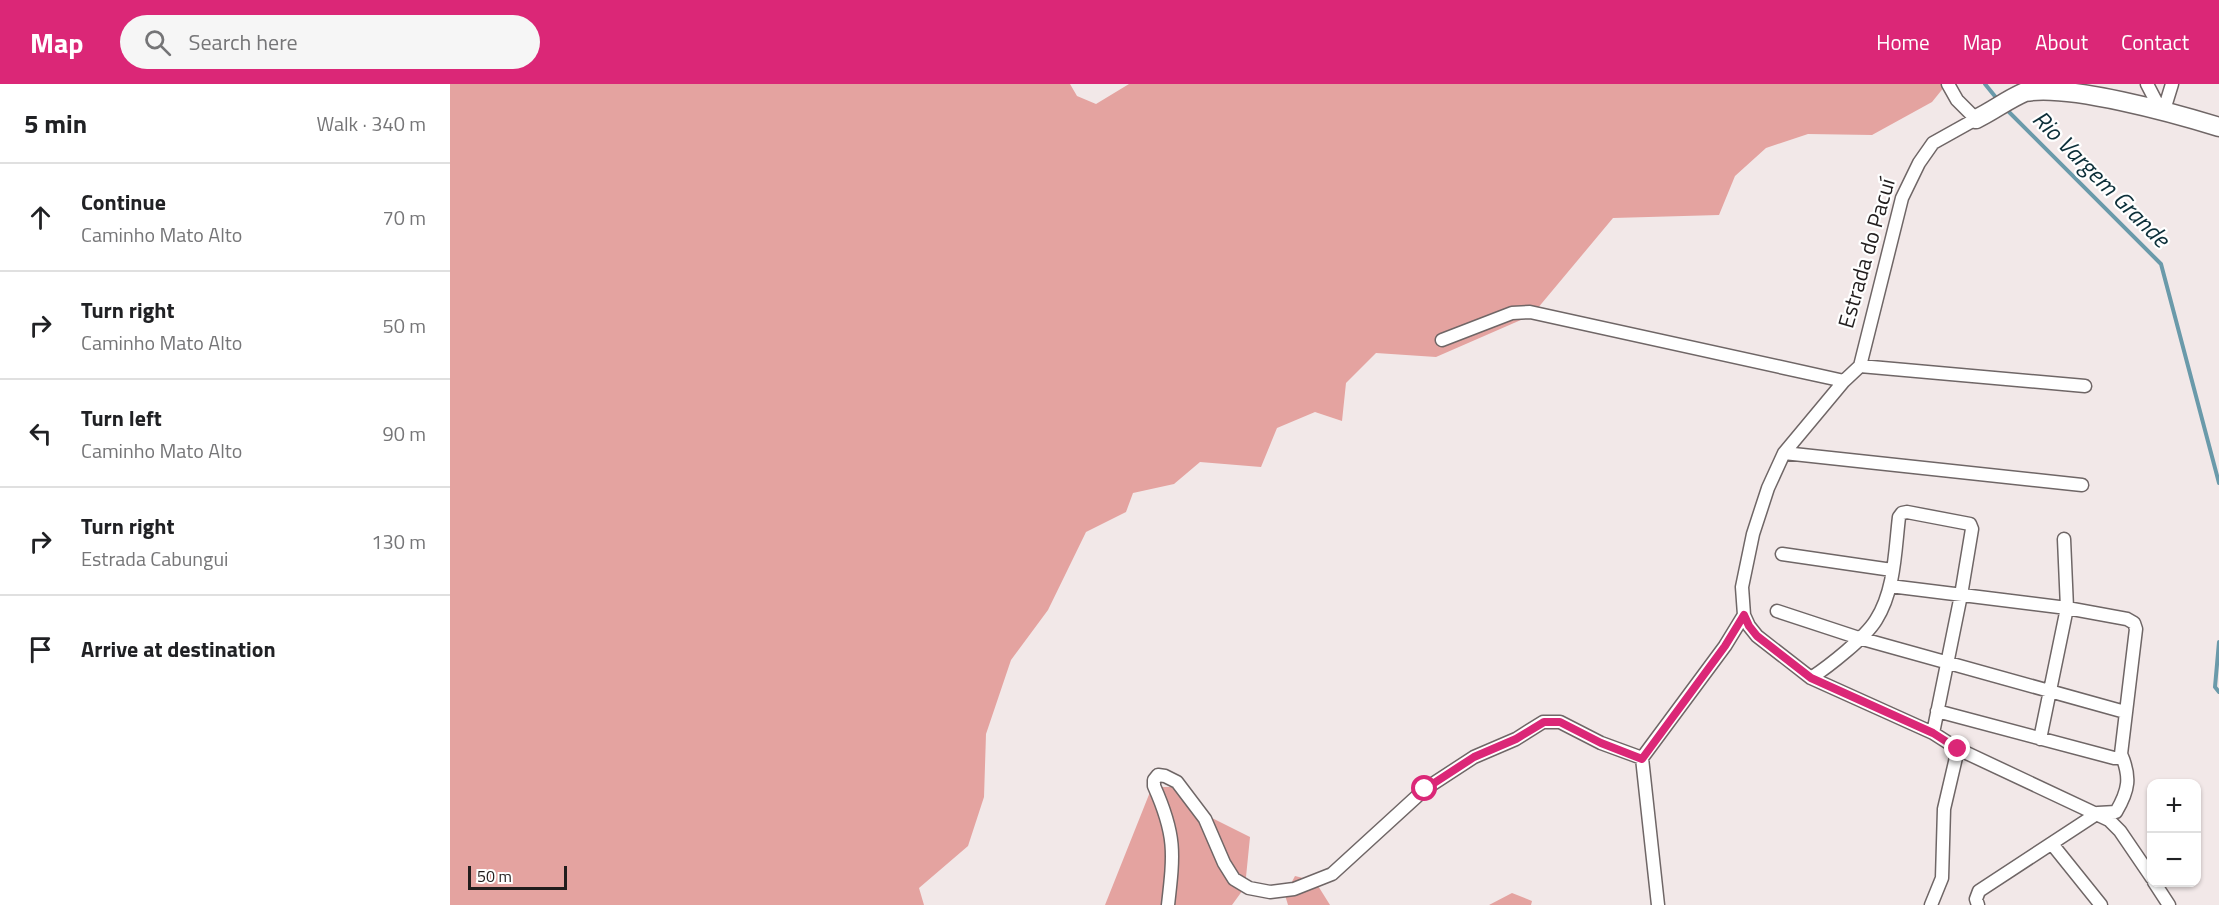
<!DOCTYPE html>
<meta charset="utf-8">
<style>
body{margin:0;font-family:"Titillium Web",sans-serif;background:#f6f6f6;color:#202124}
.controls{position:absolute;right:18px;bottom:18px;display:grid;overflow:hidden;border-radius:12px;box-shadow:0 2px 4px #0004}
.controls button{width:54px;height:54px;display:grid;place-items:center;padding:0;border:0;border-bottom:2px solid #e0e0e0;background:#fff;color:#202124;font:30px sans-serif}
.scale{position:absolute;left:18px;bottom:15px;width:99px;box-sizing:border-box;padding-left:6px;border:3px solid #211d1d;border-top:0;font-size:16px;line-height:21px;white-space:nowrap;color:#211d1d;-webkit-text-stroke:4px #fff;paint-order:stroke}
.stop{position:absolute;width:18px;height:18px;margin:-14px;border:4px solid #db2777;border-radius:50%;background:#fff}
.stop.end{background:#db2777;border-color:#fff;box-shadow:0 2px 6px #0008}
.list{margin:0;padding:0;list-style:none}
h2{display:flex;justify-content:space-between;align-items:center;height:78px;margin:0;padding:0 24px;font-size:26px}
h2 small{font-size:20px;font-weight:400;color:#757577}
.list li{display:grid;grid-template-columns:39px 1fr auto;gap:18px;align-items:center;box-sizing:border-box;height:108px;padding:0 24px;border-top:2px solid #e0e0e0}
.list b{display:block;font-size:22px;white-space:nowrap}
.list p{margin:0;font-size:20px;white-space:nowrap;color:#757577}
.list em{font-size:20px;font-style:normal;color:#757577}
.icon{flex:none;width:33px;height:33px;fill:none;stroke:currentColor;stroke-width:2;stroke-linecap:round;stroke-linejoin:round}
.map{position:relative;flex:none;width:1769px;height:821px;overflow:hidden}
header{display:flex;align-items:center;gap:36px;box-sizing:border-box;height:84px;padding:0 30px;background:#db2777;color:#fff}
header strong{font-size:28px}
nav{display:flex;gap:33px;margin-inline-start:auto;font-size:21px}
.search{width:420px;height:54px;background:#f6f6f6;display:flex;align-items:center;gap:15px;box-sizing:border-box;padding:0 21px;border-radius:33px;color:#757577;font-size:22px}
main{display:flex}
aside{flex:1;background:#fff}
.map>svg:first-child{display:block}
.forest{fill:#e4a3a0}
.lines{fill:none;stroke-linecap:round;stroke-linejoin:round}
.stream{stroke:#6a9aaa;stroke-width:4}
.street-casing{stroke:#6f6666;stroke-width:15}
.secondary-casing{stroke:#6f6666;stroke-width:21}
.street{stroke:#fff;stroke-width:12}
.secondary{stroke:#fff;stroke-width:18}
.route{stroke:#db2777;stroke-width:8}
.labels{text-anchor:middle;stroke-width:4.5;stroke-linejoin:round;paint-order:stroke}
.street-label{font-size:22px;fill:#211d1d;stroke:#fff}
.water-label{font-size:24px;font-style:italic;fill:#0c2f39;stroke:#fff}
</style>
<header>
<strong>Map</strong>
<div class="search"><svg class="icon" aria-label="search" viewBox="0 0 24 24"><circle cx="10" cy="10" r="6"/><path d="M15 15l6 6"/></svg>Search here</div>
<nav><a>Home</a><a>Map</a><a>About</a><a>Contact</a></nav>
</header>
<main>
<aside>
<h2>5 min<small>Walk · 340 m</small></h2>
<ul class="list">
<li><svg class="icon" aria-label="ahead" viewBox="0 0 24 24"><path d="M12 20V5M6 11l6-6 6 6"/></svg><div><b>Continue</b><p>Caminho Mato Alto</p></div><em>70 m</em></li>
<li><svg class="icon" aria-label="right" viewBox="0 0 24 24"><path d="M7 20v-9h11M14 6l5 5-5 5"/></svg><div><b>Turn right</b><p>Caminho Mato Alto</p></div><em>50 m</em></li>
<li><svg class="icon" aria-label="left" viewBox="0 0 24 24"><path d="M17 20v-9H6M10 6l-5 5 5 5"/></svg><div><b>Turn left</b><p>Caminho Mato Alto</p></div><em>90 m</em></li>
<li><svg class="icon" aria-label="right" viewBox="0 0 24 24"><path d="M7 20v-9h11M14 6l5 5-5 5"/></svg><div><b>Turn right</b><p>Estrada Cabungui</p></div><em>130 m</em></li>
<li><svg class="icon" aria-label="arrive" viewBox="0 0 24 24"><path d="M6 21V4h12l-3 4 3 4H6"/></svg><div><b>Arrive at destination</b></div></li>
</ul>
</aside>
<div class="map">
<svg width="1769" height="821" viewBox="0 0 1769 821">
<rect width="100%" height="100%" fill="#f2e8e8"/>
<path class="forest" d="M 0,0 L 620,0 L 627,12 L 646,20 L 679,0 L 1495,0 L 1495,2 L 1482,18 L 1422,51 L 1358,50 L 1316,64 L 1285,92 L 1269,131 L 1163,134 L 1082,231 L 986,273 L 926,269 L 896,299 L 892,337 L 865,328 L 827,344 L 811,383 L 750,378 L 724,400 L 683,409 L 676,428 L 636,448 L 598,526 L 561,576 L 536,650 L 534,713 L 518,762 L 469,804 L 474,821 L 0,821 Z
M 702,703 L 730,703 L 760,733 L 800,753 L 795,803 L 782,821 L 655,821 Z
M 845,792 L 865,797 L 880,821 L 838,821 L 835,811 Z
M 1062,809 L 1082,817 L 1081,821 L 1039,821 Z"/>
<g class="lines">
<path class="stream" d="M 1535,0 L 1548,16
M 1555,24 L 1711,180 L 1769,399
M 1769,558 L 1765,603 L 1769,608"/>
<g class="street-casing">
<path id="street" d="M 1498,0 L 1507,16 L 1526,35 L 1483,59 L 1469,79 L 1452,114 L 1410,282 L 1394,297 L 1334,369 L 1318,404 L 1303,450 L 1292,503 L 1294,531 L 1299,542 L 1307,552 L 1361,594 L 1483,649 L 1508,665 L 1659,736 L 1670,747 L 1702,794
M 1697,0 L 1710,25
M 1714,26 L 1722,0
M 992,256 L 1062,229 L 1080,228 L 1394,297
M 1410,282 L 1635,302
M 1334,369 L 1632,401
M 1332,470 L 1442,486
M 1440,502 L 1617,524 L 1677,535 L 1684,539 L 1686,545 L 1671,670 C 1681,693 1679,706 1666,728 L 1648,729 L 1529,807 L 1526,815 L 1528,821
M 1327,527 L 1409,554 L 1675,628
M 1361,594 C 1379,582 1415,554 1426,536 C 1445,506 1445,466 1449,433 L 1452,429 L 1457,428 L 1520,440 L 1522,445 L 1511,511 L 1483,649
M 1487,627 L 1664,674 L 1669,674 L 1671,670
M 1590,655 L 1617,524 L 1614,455
M 1192,674 L 1208,821
M 1602,760 L 1651,821
M 1704,798 L 1719,821
M 718,821 C 724,769 726,751 704,702 L 704,696 L 708,691 L 715,692 L 727,698 L 755,735 L 774,779 L 784,795 L 799,804 L 820,808 L 844,805 L 882,790 L 975,705 L 1024,673 L 1066,655 L 1093,638 L 1110,638 L 1151,659 L 1192,674 L 1275,562 L 1294,531
M 1481,821 L 1492,794 L 1494,725 L 1508,665"/>
</g>
<g class="secondary-casing">
<path id="secondary" d="M 1526,35 C 1543,27 1558,15 1575,8 C 1619,0 1724,29 1769,43"/>
</g>
<use href="#street" class="street"/>
<use href="#secondary" class="secondary"/>
</g>
<g class="lines">
<path class="route" d="M 975,705 L 1024,673 L 1066,655 L 1094,638 L 1110,638 L 1151,659 L 1192,675 L 1275,562 L 1294,531 L 1299,542 L 1307,552 L 1361,594 L 1483,649 L 1508,665"/>
</g>
<g class="labels">
<g class="street-label">
<text transform="translate(1416 169) rotate(-74)" y="8">Estrada do Pacuí</text>
</g>
<g class="water-label">
<text transform="translate(1651 95) rotate(45)" y="8">Rio Vargem Grande</text>
</g>
</g>
</svg>
<div class="controls">
<button>+</button>
<button>−</button>
</div>
<div class="scale">50 m</div>
<div class="stop" style="left:975px;top:705px"></div>
<div class="stop end" style="left:1508px;top:665px"></div>
</div>
</main>
